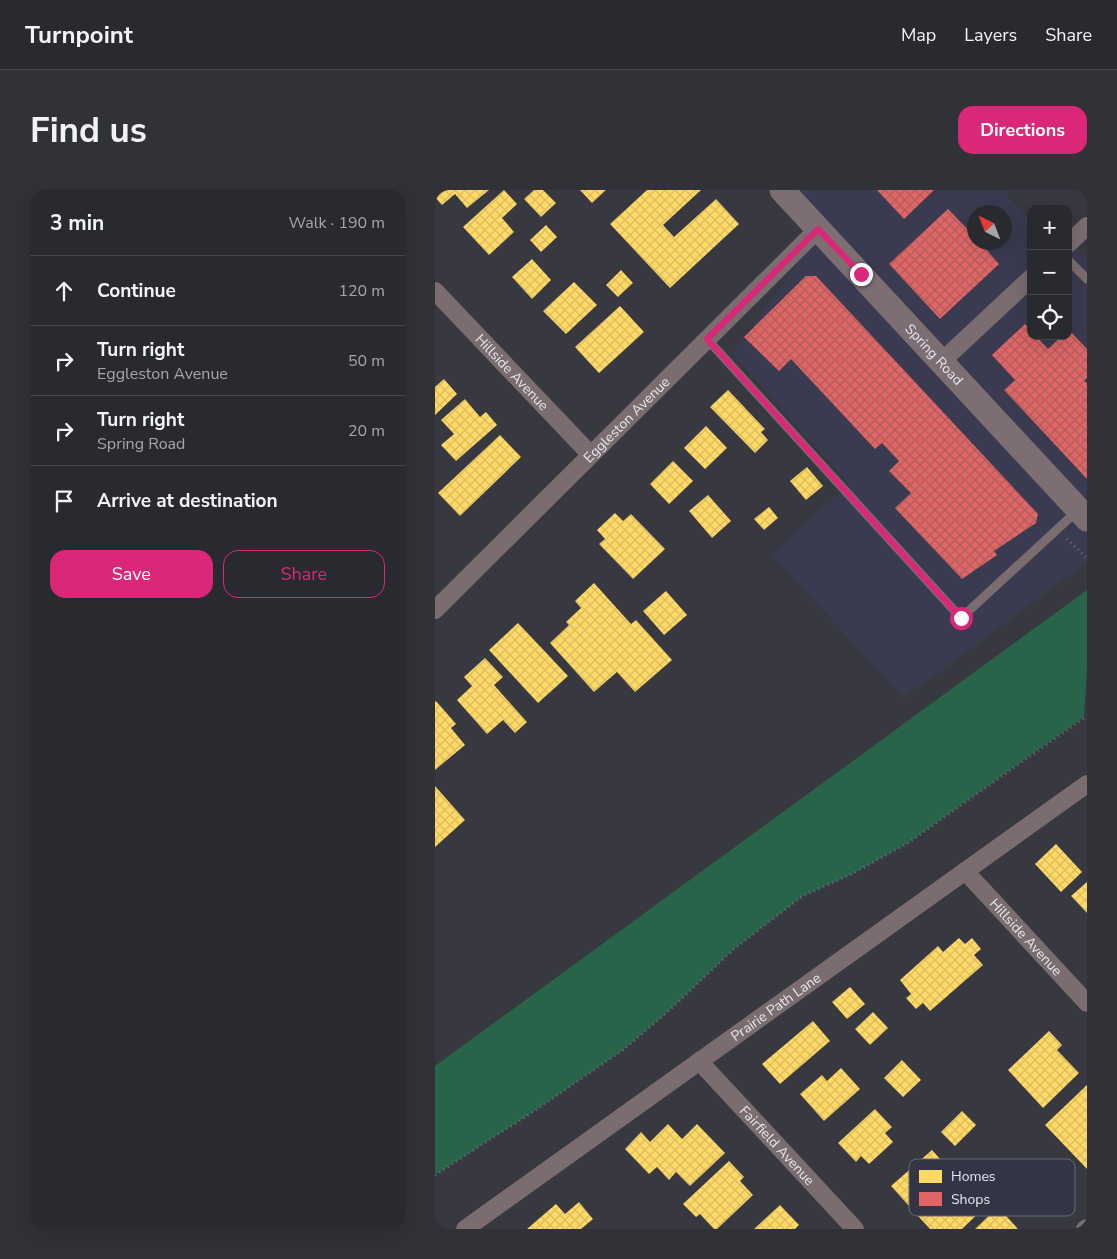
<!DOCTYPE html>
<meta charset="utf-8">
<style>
body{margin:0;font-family:"Nunito Sans",sans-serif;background:#313238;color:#f1f3f6}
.controls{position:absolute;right:15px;top:15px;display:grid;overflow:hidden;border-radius:10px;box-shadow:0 5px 20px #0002}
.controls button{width:45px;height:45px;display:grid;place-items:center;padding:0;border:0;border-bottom:1px solid #45464c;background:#292a30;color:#f1f3f6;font:25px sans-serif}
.compass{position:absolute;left:532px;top:15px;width:45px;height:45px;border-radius:50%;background:#292a30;box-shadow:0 5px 20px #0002;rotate:318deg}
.stop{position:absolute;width:15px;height:15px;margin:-11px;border:4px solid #db2777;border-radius:50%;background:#fff}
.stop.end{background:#db2777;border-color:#fff;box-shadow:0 1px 5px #0008}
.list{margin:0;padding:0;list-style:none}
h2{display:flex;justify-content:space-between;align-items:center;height:65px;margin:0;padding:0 20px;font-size:21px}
h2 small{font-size:16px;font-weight:400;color:#a5a7ab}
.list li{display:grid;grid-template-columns:32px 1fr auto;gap:15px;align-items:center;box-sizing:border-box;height:70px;padding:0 20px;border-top:1px solid #45464c}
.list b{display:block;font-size:19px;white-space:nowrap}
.list p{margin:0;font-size:16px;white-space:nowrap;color:#a5a7ab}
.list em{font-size:16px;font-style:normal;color:#a5a7ab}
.actions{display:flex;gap:10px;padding:15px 20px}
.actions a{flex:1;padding:11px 0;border:1px solid #db2777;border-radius:15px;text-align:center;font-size:18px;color:#db2777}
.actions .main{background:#db2777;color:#fff}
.icon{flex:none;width:28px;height:28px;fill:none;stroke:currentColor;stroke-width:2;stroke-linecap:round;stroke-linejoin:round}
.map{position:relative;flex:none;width:652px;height:1039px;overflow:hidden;border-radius:15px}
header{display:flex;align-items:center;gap:30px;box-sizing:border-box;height:70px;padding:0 25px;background:#292a30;border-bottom:1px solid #45464c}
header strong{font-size:24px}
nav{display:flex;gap:28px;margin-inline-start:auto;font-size:18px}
.intro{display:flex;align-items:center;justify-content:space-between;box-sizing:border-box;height:120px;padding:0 30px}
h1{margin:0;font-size:35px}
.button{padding:12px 22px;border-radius:15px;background:#db2777;color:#fff;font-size:18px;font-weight:700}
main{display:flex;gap:30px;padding:0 30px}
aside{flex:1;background:#292a30;border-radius:15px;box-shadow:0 5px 20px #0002}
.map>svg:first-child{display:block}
.built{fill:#3a3b50;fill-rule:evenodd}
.green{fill:#27644a}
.homes{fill:url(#homes-cross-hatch)}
.shops{fill:url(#shops-cross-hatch)}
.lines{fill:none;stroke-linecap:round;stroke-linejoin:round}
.path{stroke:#746b70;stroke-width:3;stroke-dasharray:1 4;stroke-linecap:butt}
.lane{stroke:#7a6c6f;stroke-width:9}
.street{stroke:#7a6c6f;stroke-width:18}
.secondary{stroke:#7d6e73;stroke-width:25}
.route{stroke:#db2777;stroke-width:6}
.labels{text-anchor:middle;stroke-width:5;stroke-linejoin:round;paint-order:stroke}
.street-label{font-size:14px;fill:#e6e8f2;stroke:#333444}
.key{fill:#333444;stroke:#696a78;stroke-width:1}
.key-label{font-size:14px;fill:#e6e8f2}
</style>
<header>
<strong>Turnpoint</strong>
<nav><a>Map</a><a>Layers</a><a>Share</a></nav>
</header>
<div class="intro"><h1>Find us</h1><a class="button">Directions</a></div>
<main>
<aside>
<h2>3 min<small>Walk · 190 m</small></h2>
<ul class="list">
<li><svg class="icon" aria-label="ahead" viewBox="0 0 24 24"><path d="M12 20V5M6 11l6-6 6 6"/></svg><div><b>Continue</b></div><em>120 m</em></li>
<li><svg class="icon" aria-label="right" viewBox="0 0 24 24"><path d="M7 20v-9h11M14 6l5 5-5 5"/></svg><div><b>Turn right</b><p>Eggleston Avenue</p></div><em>50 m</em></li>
<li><svg class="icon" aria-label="right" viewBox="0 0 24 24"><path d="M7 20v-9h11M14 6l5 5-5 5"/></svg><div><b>Turn right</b><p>Spring Road</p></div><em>20 m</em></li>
<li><svg class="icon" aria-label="arrive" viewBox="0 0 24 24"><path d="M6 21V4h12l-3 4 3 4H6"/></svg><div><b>Arrive at destination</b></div></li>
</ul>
<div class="actions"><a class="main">Save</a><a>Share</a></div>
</aside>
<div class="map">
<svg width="652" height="1039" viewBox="0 0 652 1039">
<defs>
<pattern id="homes-cross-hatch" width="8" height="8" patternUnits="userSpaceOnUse" patternTransform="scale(1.25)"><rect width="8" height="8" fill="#ffd966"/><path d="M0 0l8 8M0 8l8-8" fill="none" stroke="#dabc60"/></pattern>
<pattern id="shops-cross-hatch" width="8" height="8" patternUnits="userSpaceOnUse" patternTransform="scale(1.25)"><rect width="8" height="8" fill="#e06666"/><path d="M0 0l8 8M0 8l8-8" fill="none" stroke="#b25c5d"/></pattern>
</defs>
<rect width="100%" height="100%" fill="#373840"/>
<path class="built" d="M 363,0 L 567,0 L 596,31 L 596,78 L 511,157 ZM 540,22 L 570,22 L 570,52 L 540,52 Z
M 379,51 L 652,343 L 652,372 L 469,508 L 337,365 L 414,294 L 297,164 Z
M 640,56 L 652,69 L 652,312 L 520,167 L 596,97 L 596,146 L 633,146 L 633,63 Z"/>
<path class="green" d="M 652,400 L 652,478 L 649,527 L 473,653 L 419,683 L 368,706 L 299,759 L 236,819 L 188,860 L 101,920 L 0,985 L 0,876 Z"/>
<path class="homes" d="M 0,0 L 54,0 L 32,18 L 20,4 L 7,15 L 0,7 Z
M 69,0 L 82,14 L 67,28 L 79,42 L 54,65 L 28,37 Z
M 99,0 L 108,0 L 121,13 L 106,27 L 89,9 Z
M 145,0 L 171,0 L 157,13 Z
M 212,0 L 266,0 L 228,35 L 239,47 L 281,9 L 304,34 L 235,98 L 175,34 Z
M 111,35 L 122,47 L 106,62 L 95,50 Z
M 97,69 L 116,90 L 97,109 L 77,87 Z
M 186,80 L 198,93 L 183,107 L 171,95 Z
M 139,92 L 162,115 L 131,144 L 108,121 Z
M 185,116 L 209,142 L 164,183 L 140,157 Z
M 9,189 L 22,204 L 0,225 L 0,197 Z
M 293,200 L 330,239 L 326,242 L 333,250 L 320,263 L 275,217 Z
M 30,209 L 45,227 L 51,222 L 62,235 L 21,271 L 6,255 L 19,244 L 6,230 Z
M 271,236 L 292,258 L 270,279 L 249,258 Z
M 65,245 L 86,267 L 25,326 L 3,303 Z
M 238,271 L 258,291 L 234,314 L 215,294 Z
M 372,277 L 388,296 L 371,310 L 355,291 Z
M 273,305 L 296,331 L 277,348 L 254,321 Z
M 334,317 L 343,328 L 329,340 L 319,329 Z
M 180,323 L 188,331 L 196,324 L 230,359 L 198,389 L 164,354 L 170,349 L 162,340 Z
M 159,393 L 196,434 L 201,430 L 237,470 L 200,502 L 182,482 L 159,502 L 115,453 L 134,435 L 131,432 L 146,418 L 140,411 Z
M 231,401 L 252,425 L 229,445 L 208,421 Z
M 83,433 L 133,486 L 103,513 L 54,460 Z
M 50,468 L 68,487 L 59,495 L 92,532 L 80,543 L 68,530 L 52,544 L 22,510 L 37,496 L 29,487 Z
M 1,511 L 21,534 L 16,538 L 30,555 L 0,580 L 0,512 Z
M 0,596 L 30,630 L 0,657 Z
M 621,654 L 647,682 L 626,702 L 600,674 Z
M 652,692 L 652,723 L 636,706 Z
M 524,748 L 530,754 L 537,748 L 546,759 L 539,765 L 548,775 L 495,821 L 488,813 L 481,819 L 471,808 L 476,804 L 465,790 L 503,756 L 508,762 Z
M 415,797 L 430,814 L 412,829 L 397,812 Z
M 438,822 L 453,838 L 435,855 L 420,839 Z
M 378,831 L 395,851 L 345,894 L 327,874 Z
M 614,841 L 627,855 L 622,860 L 644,883 L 608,918 L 573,880 Z
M 467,870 L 486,890 L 468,907 L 449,888 Z
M 406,878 L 425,899 L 389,931 L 365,904 L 387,885 L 392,891 Z
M 652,895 L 652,979 L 610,935 Z
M 440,919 L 457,937 L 450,943 L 458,952 L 434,974 L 426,966 L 421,972 L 403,953 Z
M 527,921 L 541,935 L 520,956 L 506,942 Z
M 233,934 L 247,949 L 262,934 L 290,963 L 255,996 L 241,982 L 234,990 L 222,977 L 214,984 L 190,959 L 206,942 L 215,952 Z
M 497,960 L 515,980 L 474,1016 L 456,996 Z
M 294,971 L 309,987 L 305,991 L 318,1005 L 282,1039 L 279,1039 L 265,1024 L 261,1027 L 248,1014 Z
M 518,992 L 533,1007 L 539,1001 L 552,1015 L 527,1039 L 495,1039 L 483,1026 Z
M 144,1012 L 158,1029 L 146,1039 L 92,1039 L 121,1014 L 130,1024 Z
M 345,1015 L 364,1035 L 360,1039 L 319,1039 Z
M 563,1017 L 583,1039 L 540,1039 Z"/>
<path class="shops" d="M 442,0 L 499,0 L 469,29 Z
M 513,19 L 540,47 L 540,52 L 545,52 L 564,74 L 505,129 L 454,74 Z
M 371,86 L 381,86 L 603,324 L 601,333 L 559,361 L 562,365 L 527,389 L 460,318 L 476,303 L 454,281 L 464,271 L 447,253 L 440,259 L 356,169 L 344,181 L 309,147 Z
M 590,134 L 596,140 L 596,146 L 601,146 L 613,159 L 627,146 L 633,146 L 633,139 L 652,159 L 652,188 L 649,191 L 652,193 L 652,289 L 569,200 L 580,190 L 557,165 Z"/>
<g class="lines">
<path class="path" d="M 632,349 L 652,368
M 0,985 L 101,920 L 188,860 L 236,819 L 299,759 L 368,706 L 419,683 L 473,653 L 652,526"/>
<path class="lane" d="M 633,70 L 652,89
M 272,149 L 526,428 L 642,321"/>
<g class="street">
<path d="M 633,54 L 652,36"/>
<path id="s1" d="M 0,101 L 156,265"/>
<path d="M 506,172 L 596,88"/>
<path id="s2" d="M 0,420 L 383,39"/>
<path id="s3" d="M 530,681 L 652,813"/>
<path id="s4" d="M 264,871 L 420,1039"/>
<path id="s5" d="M 30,1039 L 652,594"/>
<path d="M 650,1039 L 652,1038"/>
</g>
<path class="secondary" id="s6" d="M 347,0 L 652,329"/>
</g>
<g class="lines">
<path class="route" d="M 426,84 L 383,39 L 272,149 L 526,428"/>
</g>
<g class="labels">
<g class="street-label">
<text dy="5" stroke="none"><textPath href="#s6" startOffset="224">Spring Road</textPath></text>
<text dy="5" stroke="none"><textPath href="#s1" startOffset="112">Hillside Avenue</textPath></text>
<text dy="5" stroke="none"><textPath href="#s2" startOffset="270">Eggleston Avenue</textPath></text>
<text dy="5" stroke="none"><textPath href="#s3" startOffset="90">Hillside Avenue</textPath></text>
<text dy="5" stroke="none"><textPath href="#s5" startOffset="382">Prairie Path Lane</textPath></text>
<text dy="5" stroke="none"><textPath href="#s4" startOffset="115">Fairfield Avenue</textPath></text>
</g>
</g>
<rect x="474" y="969" width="166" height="57" rx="8" class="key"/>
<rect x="484" y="980" width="23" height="13" fill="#ffd966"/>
<rect x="484" y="1002" width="23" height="14" fill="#e06666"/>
<g class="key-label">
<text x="516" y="991">Homes</text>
<text x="516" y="1014">Shops</text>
</g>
</svg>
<div class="controls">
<button>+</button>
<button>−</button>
<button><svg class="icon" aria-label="locate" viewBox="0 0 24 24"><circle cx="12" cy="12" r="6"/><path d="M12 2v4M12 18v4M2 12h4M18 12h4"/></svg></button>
</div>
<svg class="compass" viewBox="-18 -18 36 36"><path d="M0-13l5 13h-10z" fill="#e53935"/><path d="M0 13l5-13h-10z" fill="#a5a7ab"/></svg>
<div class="stop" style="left:526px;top:428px"></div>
<div class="stop end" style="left:426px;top:84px"></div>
</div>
</main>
